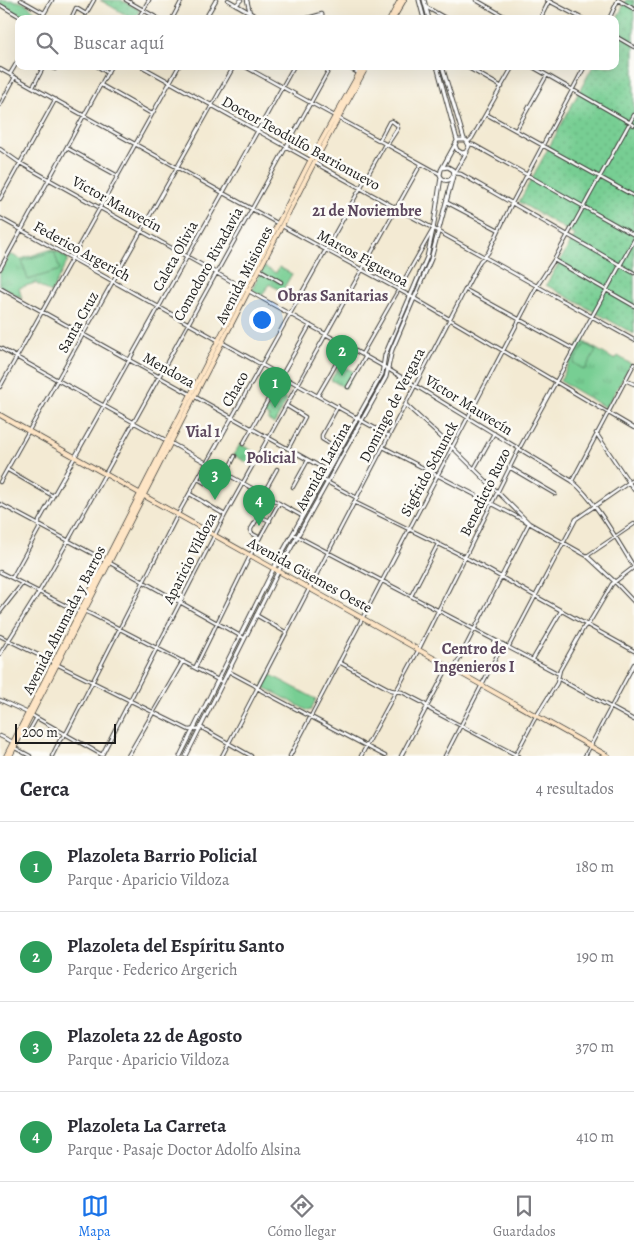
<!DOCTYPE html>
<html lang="es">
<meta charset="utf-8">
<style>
body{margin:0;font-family:Alegreya,serif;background:#f2f2f3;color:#2b2b33}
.scale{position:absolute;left:15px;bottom:12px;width:101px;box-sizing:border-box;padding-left:5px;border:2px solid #1c1c1c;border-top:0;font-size:14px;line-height:18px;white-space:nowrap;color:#1c1c1c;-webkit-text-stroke:4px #fdfcf7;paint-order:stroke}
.you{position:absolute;left:261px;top:319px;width:18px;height:18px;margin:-12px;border:4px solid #fff;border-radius:50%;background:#1a73e8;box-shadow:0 0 0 8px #1a73e833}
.badge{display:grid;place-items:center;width:32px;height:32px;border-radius:50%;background:#1a73e8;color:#fff;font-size:16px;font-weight:700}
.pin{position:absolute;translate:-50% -41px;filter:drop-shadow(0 1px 2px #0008)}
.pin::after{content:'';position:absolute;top:26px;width:18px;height:15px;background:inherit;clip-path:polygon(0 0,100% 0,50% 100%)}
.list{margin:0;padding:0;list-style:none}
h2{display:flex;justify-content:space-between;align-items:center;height:65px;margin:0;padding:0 20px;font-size:21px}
h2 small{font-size:16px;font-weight:400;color:#7c7c81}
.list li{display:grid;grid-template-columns:32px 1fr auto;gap:15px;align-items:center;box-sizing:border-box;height:90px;padding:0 20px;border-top:1px solid #e1e1e2}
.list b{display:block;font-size:19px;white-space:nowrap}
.list p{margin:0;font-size:16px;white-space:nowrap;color:#7c7c81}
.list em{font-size:16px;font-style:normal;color:#7c7c81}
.icon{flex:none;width:28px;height:28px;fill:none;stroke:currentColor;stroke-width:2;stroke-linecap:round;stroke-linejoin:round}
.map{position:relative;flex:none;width:634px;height:756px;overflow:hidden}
.search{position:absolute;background:#fff;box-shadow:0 5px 20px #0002;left:15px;right:15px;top:15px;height:55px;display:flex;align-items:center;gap:12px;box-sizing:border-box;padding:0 18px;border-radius:10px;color:#7c7c81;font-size:19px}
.sheet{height:425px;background:#fff}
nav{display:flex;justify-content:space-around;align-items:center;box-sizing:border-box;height:70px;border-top:1px solid #e1e1e2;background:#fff;font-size:14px;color:#7c7c81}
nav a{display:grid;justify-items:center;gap:2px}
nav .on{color:#1a73e8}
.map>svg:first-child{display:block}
.grass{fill:url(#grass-dots);stroke:#4a7558}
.park{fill:url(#park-tufts);stroke:#4a7558}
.pitch{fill:#77ce93;stroke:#4a7558}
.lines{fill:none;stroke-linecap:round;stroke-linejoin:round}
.minor-casing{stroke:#3c3b37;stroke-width:4.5}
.tertiary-casing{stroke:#3c3b37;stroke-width:5}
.secondary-casing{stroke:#3c3b37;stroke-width:5.5}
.minor{stroke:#fff;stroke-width:2.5}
.tertiary{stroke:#fff;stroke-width:3}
.secondary{stroke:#fee5c5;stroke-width:4}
.labels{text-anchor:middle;stroke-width:5;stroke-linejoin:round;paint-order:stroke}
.street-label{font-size:15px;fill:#1c1c1c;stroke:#fdfcf7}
.neighbourhood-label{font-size:16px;font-weight:bold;fill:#5c485e;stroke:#fdfcf7}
</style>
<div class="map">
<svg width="634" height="756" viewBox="0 0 634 756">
<defs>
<pattern id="grass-dots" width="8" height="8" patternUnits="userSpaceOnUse" patternTransform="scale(1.25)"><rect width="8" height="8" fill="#77ce93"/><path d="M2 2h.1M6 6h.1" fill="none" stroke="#66b07e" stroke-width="1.8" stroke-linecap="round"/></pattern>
<pattern id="park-tufts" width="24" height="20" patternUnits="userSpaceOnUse" patternTransform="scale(1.25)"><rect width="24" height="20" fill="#77ce93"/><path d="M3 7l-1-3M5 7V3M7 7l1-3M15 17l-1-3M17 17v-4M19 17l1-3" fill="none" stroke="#66b07e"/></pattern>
</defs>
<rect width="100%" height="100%" fill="#fdfcf7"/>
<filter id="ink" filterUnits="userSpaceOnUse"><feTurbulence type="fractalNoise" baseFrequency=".02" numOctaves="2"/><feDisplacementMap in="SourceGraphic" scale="10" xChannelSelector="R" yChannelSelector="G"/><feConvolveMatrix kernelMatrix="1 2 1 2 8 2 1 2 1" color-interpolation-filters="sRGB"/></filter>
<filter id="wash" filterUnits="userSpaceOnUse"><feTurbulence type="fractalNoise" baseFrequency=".0096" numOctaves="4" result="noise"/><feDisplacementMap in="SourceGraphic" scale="20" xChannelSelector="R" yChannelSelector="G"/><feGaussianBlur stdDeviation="1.12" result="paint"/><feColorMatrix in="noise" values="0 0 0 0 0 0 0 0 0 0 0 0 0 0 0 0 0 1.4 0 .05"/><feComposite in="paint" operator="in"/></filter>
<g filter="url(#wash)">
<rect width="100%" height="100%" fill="#f3ead3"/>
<path class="grass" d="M 100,0 L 121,0 L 138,9 L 139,12 L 135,19 L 133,19 Z
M 626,0 L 634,0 L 634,334 L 546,285 L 575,235 L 519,202 L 593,66 L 615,66 L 615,23 Z"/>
<path class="park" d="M 0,0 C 22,0 28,2 41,19 L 27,19 L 0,4 Z
M 52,249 L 67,257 L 68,260 L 51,293 L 35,283 L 19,288 L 22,299 L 0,286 L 0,272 L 10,254 L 21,259 Z
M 263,266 L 276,273 L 279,267 L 292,274 L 282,291 L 269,284 L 262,296 L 252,290 Z
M 581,340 L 615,360 L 618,356 L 631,364 L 606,408 L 560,381 Z
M 340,364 L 354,372 L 345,388 L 331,380 Z
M 273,392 L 287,400 L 274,424 L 268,420 L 270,417 L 264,414 L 270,402 L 269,400 Z
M 240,444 L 258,454 L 251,465 L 234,455 Z"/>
<path class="pitch" d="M 54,251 L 60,270 L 28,280 L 22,261 Z
M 585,344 L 596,350 L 585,370 L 573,363 Z
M 269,674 L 316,699 L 311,710 L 308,711 L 264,687 L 263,685 Z"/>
</g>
<g filter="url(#ink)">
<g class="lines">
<g class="minor-casing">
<path id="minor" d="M 21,0 L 44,13
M 126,0 L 159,19
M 228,0 L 261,19
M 247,0 L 250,13
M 476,0 L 509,19
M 547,0 L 583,19
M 618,0 L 634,9
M 0,5 L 24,19
M 236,5 L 241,0
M 426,7 L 447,19
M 45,19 L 42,17 L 52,0
M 71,19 L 76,8 L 86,14 L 94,0
M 138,19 L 149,0
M 172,19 L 182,0
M 205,19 L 216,0
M 304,19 L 322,14 L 323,19
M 540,19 L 549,1
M 609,19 L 618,0
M 615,36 L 634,47
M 97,66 L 108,73
M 141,66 L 310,160
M 244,66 L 440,174
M 346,66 L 360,74
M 465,66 L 502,87
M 531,66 L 634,125
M 0,69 L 277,223
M 55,69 L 57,66
M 10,74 L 19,59
M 101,85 L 152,114
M 33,87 L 44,66
M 0,105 L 15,77
M 486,114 L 634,196
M 516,130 L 547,75
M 379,141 L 389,122 L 392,121 L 397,125 L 398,128 L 387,145
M 468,142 L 472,138 L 513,66
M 469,144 L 474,145 L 634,235
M 67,148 L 118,176
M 0,149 L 20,163 L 50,180 L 388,369 L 572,481 C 596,501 617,540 634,567 L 612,584 L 589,623 L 584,627 L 560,670 L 557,683 L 534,720 L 515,756
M 315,163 L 634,340
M 454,173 L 461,174 L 634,273
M 0,199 L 55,100
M 446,202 L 499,230
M 0,218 L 389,436
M 282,226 L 412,297 L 634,428
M 554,260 L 634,306
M 0,269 L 111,66
M 259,269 L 281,282
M 0,288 L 328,471
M 466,290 L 573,349
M 0,348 L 302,516
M 362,354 L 432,231
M 625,380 L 634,384
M 0,387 L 179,66
M 348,387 L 366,356
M 318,395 L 336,364
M 406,405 L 453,448 L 529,523 L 454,669
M 287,406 L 305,417 L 288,449
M 338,406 L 322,435 L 322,439 L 340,450
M 596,433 L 634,490
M 243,444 L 310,325
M 383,447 L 529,523 L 587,556 L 614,581 L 634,602
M 509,467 L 555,494
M 474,469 L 494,433
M 8,470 L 53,496
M 226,474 L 235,456
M 198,479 L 217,490
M 323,480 L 357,498
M 572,481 L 634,364
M 0,482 L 234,66
M 293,487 L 308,460
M 190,494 L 225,515
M 263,494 L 277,469
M 354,502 L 465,557 L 634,651
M 0,504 L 110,563 L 244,638
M 293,534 L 559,674
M 260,538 L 251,533 L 251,529 L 259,516 L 270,521
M 587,556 L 634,524
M 0,572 L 80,613 L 84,611 L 91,614 L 222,682
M 12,578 L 39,529 L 39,521 L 294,66
M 411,596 L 438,544
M 0,612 L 22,584
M 256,615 L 287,633
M 0,636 L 189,730 L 202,728 L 251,756
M 509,646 L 576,519 L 634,479
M 0,654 L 39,592 L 68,541 L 331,66
M 533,659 L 561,611
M 339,662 L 391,690 L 402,692 L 423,703 L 431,710 L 518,756
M 195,668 L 253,550 L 279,503
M 228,671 L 254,685 L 262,691 L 385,756
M 559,679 L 634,720
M 0,700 L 28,713 L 102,755
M 27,735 L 36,719
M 0,736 L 13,742 L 15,748 L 30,756
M 102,755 L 225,515 L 421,164
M 52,756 L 60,740 L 67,732 L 178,514 L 385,144
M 128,756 L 183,661
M 222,756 L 480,261 L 488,253 L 512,203 L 585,66
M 290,756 L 537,286 L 554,260 L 634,115
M 361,756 L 419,649 L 519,449 L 634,240
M 401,756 L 448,667
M 445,756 L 503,644
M 585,756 L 634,664"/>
</g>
<g class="tertiary-casing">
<path id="tertiary" d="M 419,0 L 424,19
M 424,0 L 429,19
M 437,66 L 457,140
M 442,66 L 464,139
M 442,168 L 448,167 L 453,170 L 454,174 L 451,179 C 446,182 442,180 440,175 L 441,170 L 457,141 L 458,140 L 466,140 L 469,146 L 466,152 L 462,153 L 457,150 L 455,145
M 455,172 L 467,152
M 180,756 L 277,562 L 382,374 L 385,355 L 427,257 L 433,230 L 441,177
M 186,756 L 282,564 L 386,377 L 392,350 L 431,259 L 453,176"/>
</g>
<g class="secondary-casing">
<path id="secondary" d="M 390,19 L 400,0
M 393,19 L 404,0
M 0,415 L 608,756
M 6,756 L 310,161 L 363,66
M 10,756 L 314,163 L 367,66"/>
</g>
<use href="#minor" class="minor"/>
<use href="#tertiary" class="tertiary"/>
<use href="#secondary" class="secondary"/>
</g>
</g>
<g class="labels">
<g class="street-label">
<text transform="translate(301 143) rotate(29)" y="5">Doctor Teodulfo Barrionuevo</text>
<text transform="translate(117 204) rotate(29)" y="5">Víctor Mauvecín</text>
<text transform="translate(82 251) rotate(29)" y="5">Federico Argerich</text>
<text transform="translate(175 256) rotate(-61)" y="5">Caleta Olivia</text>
<text transform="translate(363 258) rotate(29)" y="5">Marcos Figueroa</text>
<text transform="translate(208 264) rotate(-61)" y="5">Comodoro Rivadavia</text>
<text transform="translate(244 275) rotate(-63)" y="5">Avenida Misiones</text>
<text transform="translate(78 322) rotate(-61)" y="5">Santa Cruz</text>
<text transform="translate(169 370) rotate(29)" y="5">Mendoza</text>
<text transform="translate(235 389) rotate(-60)" y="5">Chaco</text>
<text transform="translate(392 405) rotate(-63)" y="5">Domingo de Vergara</text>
<text transform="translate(469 405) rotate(32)" y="5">Víctor Mauvecín</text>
<text transform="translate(323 466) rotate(-61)" y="5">Avenida Latzina</text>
<text transform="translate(429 469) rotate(-62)" y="5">Sigfrido Schunck</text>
<text transform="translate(485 492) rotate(-64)" y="5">Benedicto Ruzo</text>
<text transform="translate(190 558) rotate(-63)" y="5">Aparicio Vildoza</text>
<text transform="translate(310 575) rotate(29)" y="5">Avenida Güemes Oeste</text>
<text transform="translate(64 620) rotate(-63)" y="5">Avenida Ahumada y Barros</text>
</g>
<g class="neighbourhood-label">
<text x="367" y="216">21 de Noviembre</text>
<text x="333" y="301">Obras Sanitarias</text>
<text x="203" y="437">Vial 1</text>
<text x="271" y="463">Policial</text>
<text x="474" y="654">Centro de<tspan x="474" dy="18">Ingenieros I</tspan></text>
</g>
</g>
</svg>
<div class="scale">200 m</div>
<div class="you"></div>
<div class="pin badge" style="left:275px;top:408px;background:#2e9e5b">1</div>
<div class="pin badge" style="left:342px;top:376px;background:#2e9e5b">2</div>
<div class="pin badge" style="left:215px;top:500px;background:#2e9e5b">3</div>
<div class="pin badge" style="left:259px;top:526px;background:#2e9e5b">4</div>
<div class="search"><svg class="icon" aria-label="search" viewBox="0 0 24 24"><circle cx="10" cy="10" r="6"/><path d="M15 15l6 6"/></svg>Buscar aquí</div>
</div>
<section class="sheet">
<h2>Cerca<small>4 resultados</small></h2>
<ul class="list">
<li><span class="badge" style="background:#2e9e5b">1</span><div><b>Plazoleta Barrio Policial</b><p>Parque · Aparicio Vildoza</p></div><em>180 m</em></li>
<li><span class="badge" style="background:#2e9e5b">2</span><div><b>Plazoleta del Espíritu Santo</b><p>Parque · Federico Argerich</p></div><em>190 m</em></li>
<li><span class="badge" style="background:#2e9e5b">3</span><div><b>Plazoleta 22 de Agosto</b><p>Parque · Aparicio Vildoza</p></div><em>370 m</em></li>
<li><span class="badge" style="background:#2e9e5b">4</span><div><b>Plazoleta La Carreta</b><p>Parque · Pasaje Doctor Adolfo Alsina</p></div><em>410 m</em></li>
</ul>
</section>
<nav>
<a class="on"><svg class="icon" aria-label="map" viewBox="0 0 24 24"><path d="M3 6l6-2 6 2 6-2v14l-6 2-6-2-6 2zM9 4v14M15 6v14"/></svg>Mapa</a>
<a><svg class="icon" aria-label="directions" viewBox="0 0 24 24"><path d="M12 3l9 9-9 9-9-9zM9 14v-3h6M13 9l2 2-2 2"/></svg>Cómo llegar</a>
<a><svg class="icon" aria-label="saved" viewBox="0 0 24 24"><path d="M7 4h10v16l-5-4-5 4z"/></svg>Guardados</a>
</nav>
